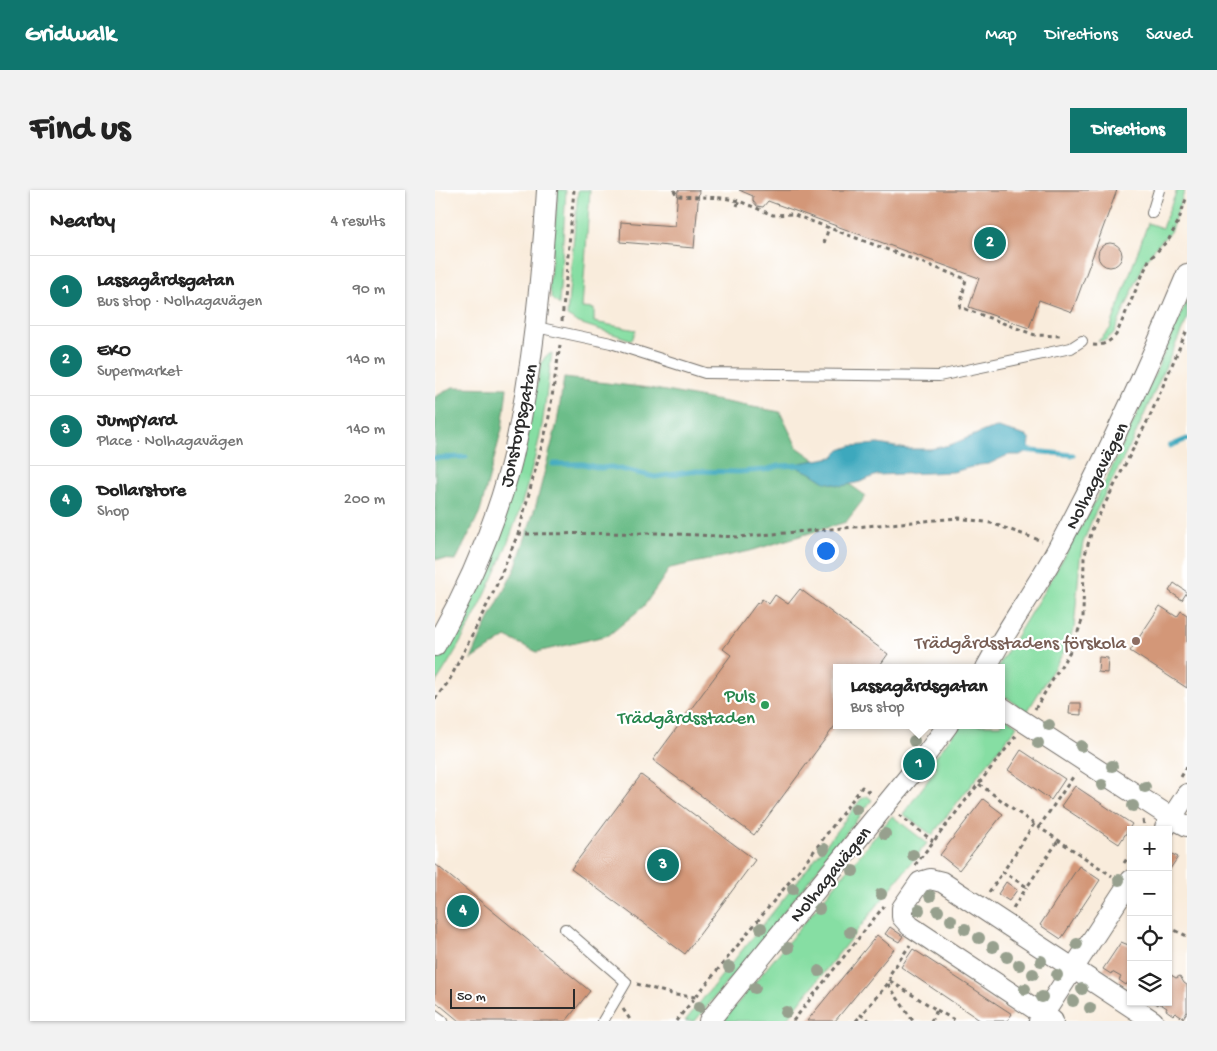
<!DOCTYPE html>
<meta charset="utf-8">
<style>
body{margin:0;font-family:"Gochi Hand",sans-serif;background:#f2f2f2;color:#222}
.controls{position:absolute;right:15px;bottom:15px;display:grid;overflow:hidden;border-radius:0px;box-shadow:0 1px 4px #0004}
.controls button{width:45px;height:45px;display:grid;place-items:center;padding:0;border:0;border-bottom:1px solid #e0e0e0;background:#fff;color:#222;font:25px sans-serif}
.scale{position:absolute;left:15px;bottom:12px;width:125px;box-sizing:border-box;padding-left:5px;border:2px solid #2b2b2b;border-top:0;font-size:14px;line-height:18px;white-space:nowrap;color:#2b2b2b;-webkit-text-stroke:4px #fff;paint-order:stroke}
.you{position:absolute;left:390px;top:360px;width:18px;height:18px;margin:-12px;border:4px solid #fff;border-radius:50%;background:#1a73e8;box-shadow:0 0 0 8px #1a73e833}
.badge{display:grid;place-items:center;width:32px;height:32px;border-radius:50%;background:#0f766e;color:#fff;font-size:16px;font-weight:700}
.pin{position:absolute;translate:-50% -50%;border:2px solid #fff;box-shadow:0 1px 5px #0006}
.popup{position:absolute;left:398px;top:474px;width:172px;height:65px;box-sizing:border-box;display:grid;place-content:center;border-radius:0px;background:#fff;filter:drop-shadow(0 1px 4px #0005);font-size:16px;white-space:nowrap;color:#767676}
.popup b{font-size:19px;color:#222}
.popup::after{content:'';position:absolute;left:50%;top:100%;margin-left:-10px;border:10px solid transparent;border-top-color:#fff}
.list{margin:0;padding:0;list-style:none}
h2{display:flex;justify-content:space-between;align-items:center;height:65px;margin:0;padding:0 20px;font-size:21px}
h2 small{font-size:16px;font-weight:400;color:#767676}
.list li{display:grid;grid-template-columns:32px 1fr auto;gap:15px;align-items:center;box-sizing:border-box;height:70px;padding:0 20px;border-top:1px solid #e0e0e0}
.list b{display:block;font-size:19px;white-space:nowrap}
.list p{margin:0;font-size:16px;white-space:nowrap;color:#767676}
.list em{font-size:16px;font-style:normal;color:#767676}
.icon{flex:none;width:28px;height:28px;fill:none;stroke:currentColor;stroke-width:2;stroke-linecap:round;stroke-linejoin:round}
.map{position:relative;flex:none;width:752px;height:831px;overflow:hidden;border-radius:0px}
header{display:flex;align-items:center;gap:30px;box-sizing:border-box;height:70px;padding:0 25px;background:#0f766e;color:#fff}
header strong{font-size:24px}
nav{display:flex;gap:28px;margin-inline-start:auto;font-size:18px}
.intro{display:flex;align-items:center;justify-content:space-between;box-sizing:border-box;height:120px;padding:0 30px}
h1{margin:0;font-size:35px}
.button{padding:12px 22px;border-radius:0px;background:#0f766e;color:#fff;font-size:18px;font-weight:700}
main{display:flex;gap:30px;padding:0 30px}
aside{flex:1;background:#fff;border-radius:0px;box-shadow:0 1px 4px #0004}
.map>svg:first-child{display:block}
.green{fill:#86dea3;stroke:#588467}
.forest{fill:#6cbd89;stroke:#4c745a}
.water{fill:#3da8bd;stroke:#346a74}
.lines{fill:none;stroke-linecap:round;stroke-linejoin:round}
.stream{stroke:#3da8bd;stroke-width:5}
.building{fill:#d39778}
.lane-casing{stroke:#736f69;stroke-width:12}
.street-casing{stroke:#736f69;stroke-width:22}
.path{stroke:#736f69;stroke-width:3;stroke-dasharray:4 4;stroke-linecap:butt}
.lane{stroke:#fff;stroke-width:10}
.street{stroke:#fff;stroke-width:20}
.tree{fill:#97a08e}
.education-dot{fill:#8d6e63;stroke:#fff;stroke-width:2}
.leisure-dot{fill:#2e9e5b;stroke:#fff;stroke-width:2}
.labels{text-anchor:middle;stroke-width:4.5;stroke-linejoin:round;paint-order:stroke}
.street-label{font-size:19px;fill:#2b2b2b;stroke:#fff}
.education-label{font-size:19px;fill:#785e54;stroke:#fff;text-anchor:end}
.leisure-label{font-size:19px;fill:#27864d;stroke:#fff;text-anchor:end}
</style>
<header>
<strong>Gridwalk</strong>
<nav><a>Map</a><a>Directions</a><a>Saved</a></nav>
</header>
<div class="intro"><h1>Find us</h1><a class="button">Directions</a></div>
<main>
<aside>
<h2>Nearby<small>4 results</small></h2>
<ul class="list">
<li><span class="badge">1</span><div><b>Lassagårdsgatan</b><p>Bus stop · Nolhagavägen</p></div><em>90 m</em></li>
<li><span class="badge">2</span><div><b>EKO</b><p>Supermarket</p></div><em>140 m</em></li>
<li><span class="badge">3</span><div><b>JumpYard</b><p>Place · Nolhagavägen</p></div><em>140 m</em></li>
<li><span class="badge">4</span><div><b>Dollarstore</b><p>Shop</p></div><em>200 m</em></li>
</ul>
</aside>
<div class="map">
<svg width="752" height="831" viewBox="0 0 752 831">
<rect width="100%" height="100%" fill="#fff"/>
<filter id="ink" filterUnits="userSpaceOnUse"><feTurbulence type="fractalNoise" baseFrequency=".02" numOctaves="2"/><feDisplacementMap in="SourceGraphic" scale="10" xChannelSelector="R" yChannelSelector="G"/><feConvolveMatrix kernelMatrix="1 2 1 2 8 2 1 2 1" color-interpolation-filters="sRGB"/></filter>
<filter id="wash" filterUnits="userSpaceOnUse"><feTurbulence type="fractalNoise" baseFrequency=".0096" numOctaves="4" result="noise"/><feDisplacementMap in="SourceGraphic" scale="20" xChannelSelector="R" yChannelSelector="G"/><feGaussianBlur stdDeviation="1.12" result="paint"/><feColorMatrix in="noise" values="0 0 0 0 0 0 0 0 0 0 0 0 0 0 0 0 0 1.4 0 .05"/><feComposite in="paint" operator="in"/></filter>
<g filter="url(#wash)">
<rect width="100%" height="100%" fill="#f9ecdc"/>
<path class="green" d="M 123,0 L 131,0 L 124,115 L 117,108 L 114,96 Z
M 143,0 L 155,0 L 147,118 L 159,119 L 159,132 L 201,140 L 197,150 L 144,133 L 132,126 Z
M 742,0 L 750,0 L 735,42 L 719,59 L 710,72 L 679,143 L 671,150 L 663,151 L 675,139 L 713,33 L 727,38 Z
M 752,111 L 752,130 L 747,140 L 696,254 L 658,327 L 648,353 L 645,369 L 639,438 L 630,460 L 592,522 L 567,504 L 566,478 L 562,478 C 594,426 626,374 655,321 C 691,253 721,181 752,111 Z
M 117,163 C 113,187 111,211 107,235 C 89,327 51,416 0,494 L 0,473 L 32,418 L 89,263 L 106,173 L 111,166 Z
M 567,525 L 582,536 L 497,645 L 468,624 L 502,578 L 496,573 L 525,535 L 566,535 Z
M 432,606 L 437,610 L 323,755 L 260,831 L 250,831 L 359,696 L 426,609 Z
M 457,626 L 492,653 L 350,831 L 288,831 Z"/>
<path class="forest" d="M 129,188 L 214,198 L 345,222 L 362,257 L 431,306 L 411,332 L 315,361 L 235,378 L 209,416 L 174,445 L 102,462 L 71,447 L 36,470 L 49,439 L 80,379 L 101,315 L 122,233 Z
M 18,197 L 72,198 L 67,239 L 45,322 L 21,370 L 0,369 L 0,207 Z"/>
<path class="water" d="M 563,238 L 591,246 L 595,249 L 594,260 L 585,265 L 573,265 L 554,274 L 544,275 L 518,282 L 442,285 L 425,292 L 407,296 L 390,292 L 376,283 L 365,279 L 362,275 L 364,273 L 398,267 L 405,260 L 416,256 L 443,254 L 472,259 L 495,259 L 515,255 L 554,239 Z"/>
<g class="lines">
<path class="stream" d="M 735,256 L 752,249
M 588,260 L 638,265
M 0,268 L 31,267
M 118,274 L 148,274 L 165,278 L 176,277 L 220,287 L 261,281 L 304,282 L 329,280 L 344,276 L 367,275"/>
</g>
<g id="blocks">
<path class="building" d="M 243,0 L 264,0 L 259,58 L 185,52 L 186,32 L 240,36 Z
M 304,0 L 682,0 L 637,122 L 604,110 L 594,138 L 534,117 L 544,88 L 333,11 L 328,17 L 322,16 L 318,11 L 318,6 Z
M663 65a12 12 0 1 1 24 0a12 12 0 1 1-24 0Z
M 739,393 L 752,402 L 747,410 L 734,401 Z
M 365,399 L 453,464 L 443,478 L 402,478 L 402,533 L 319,645 L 218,570 L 296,465 L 288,459 L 322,413 L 323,414 L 327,409 L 334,414 L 340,405 L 353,414 Z
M 725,416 L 742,427 L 746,421 L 752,425 L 752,498 L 695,461 Z
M 664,467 L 673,468 L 672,483 L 663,482 Z
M 635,513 L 646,513 L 646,525 L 634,524 Z
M 586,560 L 630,589 L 616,610 L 573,580 Z
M 206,585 L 320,670 L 250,764 L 136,679 Z
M 640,596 L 697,634 L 684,654 L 626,616 Z
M 548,609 L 568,624 L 524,680 L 505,665 Z
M 735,663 L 743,667 L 733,682 L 733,666 Z
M 0,674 L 155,801 L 131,831 L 24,831 L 0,811 Z
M 644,676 L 665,690 L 626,749 L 605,735 Z
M 571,692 L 582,700 L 574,711 L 563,704 Z
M 455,737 L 468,746 L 464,752 L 450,744 Z
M 442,745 L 459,759 L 400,831 L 372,831 Z
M 686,752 L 696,756 L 696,794 L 693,792 L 691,795 L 684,790 L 686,787 L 677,782 L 676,784 L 668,779 Z
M 478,759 L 577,824 L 572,831 L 546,831 L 466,777 Z
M 733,783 L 741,788 L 745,786 L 749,793 L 752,795 L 752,822 L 748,828 L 740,823 L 738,825 L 731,820 L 732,818 L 724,813 L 723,815 L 719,812 L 733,812 Z"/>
</g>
</g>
<g filter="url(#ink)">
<use href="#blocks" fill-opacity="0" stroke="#736f69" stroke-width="1"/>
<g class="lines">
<g class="lane-casing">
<path id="lane" d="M 717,23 L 724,0
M 101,137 L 176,153 L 270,183 L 504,186 L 636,158 L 647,151
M 130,739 L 191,792 L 168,831
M 0,825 L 8,831"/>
</g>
<g class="street-casing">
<path id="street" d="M 0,456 C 31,402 56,345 73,285 C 81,258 86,229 91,200 C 102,133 108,68 112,0
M 551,478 C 573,436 601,399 623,358 C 671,269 713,177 752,84
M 566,517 L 737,628 L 752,636
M 730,638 L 752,604
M 274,831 L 484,574 L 513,535
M 604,831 L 696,690
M 618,831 L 475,736 L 467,727 L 467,718 L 485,692 L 495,689 L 507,692 L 718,831"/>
</g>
<path class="path" d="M 239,0 L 242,6 L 289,8 L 304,11 L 338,25 L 357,24 L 531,89 L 525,117 L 600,145 L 626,146
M 302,16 L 304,11
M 389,53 L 394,37
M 127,131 L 139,0
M 658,155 C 668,156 674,152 681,145 L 714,70 L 734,49 L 743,32 L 752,6
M 83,344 L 221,343 L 303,347 L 524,328 L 556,333 L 607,351
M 0,509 L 14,491 L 59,401 L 83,344 L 113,233 L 125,155
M 600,519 L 637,458 L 648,428 L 649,368 L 658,337 L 715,226 L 752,140
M 746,587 L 752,577
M 544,594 L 599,634 L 677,686
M 464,625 L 498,651
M 708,630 L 710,640
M 599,634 L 568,682 L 592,697 L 623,651
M 604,637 L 640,584
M 689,673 L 696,663
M 480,675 L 581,546
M 554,702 L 568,682
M 578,718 L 592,697
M 733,737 L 752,746
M 455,791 L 455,784 L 475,755
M 202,794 L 240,805 L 261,807
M 453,794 L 478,831
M 188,819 L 196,831
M 502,820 L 521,831
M 241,831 L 373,669 L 427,597 L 437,604
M 358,831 L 449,716
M 421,831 L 426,825
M 435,831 L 426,825 L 455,791 L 502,820 L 496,831"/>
<use href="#lane" class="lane"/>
<use href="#street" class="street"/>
</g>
<g class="tree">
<circle cx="614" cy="535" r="6"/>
<circle cx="479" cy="551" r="6"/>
<circle cx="603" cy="553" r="6"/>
<circle cx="646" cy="556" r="6"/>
<circle cx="677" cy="576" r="6"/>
<circle cx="667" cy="595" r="6"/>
<circle cx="710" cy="597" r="6"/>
<circle cx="698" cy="616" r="6"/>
<circle cx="421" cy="619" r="6"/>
<circle cx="450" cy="644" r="6"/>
<circle cx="389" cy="659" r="6"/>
<circle cx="478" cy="665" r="6"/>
<circle cx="418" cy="681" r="6"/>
<circle cx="684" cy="690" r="6"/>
<circle cx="358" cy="699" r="6"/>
<circle cx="446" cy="704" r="6"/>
<circle cx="495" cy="706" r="6"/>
<circle cx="384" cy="719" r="6"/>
<circle cx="484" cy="720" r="6"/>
<circle cx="503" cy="721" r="6"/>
<circle cx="516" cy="730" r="6"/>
<circle cx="326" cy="738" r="6"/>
<circle cx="530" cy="739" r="6"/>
<circle cx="415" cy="742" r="6"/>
<circle cx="544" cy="748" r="6"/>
<circle cx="642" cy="754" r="6"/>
<circle cx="558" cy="757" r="6"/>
<circle cx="353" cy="758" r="6"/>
<circle cx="572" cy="767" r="6"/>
<circle cx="606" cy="771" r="6"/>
<circle cx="584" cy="775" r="6"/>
<circle cx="294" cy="777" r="6"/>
<circle cx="384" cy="781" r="6"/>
<circle cx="598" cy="784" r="6"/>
<circle cx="622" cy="785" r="6"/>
<circle cx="320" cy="798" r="6"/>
<circle cx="590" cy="799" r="6"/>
<circle cx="647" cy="799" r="6"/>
<circle cx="607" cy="807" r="6"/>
<circle cx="638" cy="811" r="6"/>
<circle cx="264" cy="817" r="6"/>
<circle cx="655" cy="818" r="6"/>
<circle cx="351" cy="822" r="6"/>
</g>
</g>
<circle class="education-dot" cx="701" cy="451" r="5"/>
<circle class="leisure-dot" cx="330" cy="515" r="5"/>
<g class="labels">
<g class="street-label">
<text transform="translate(82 235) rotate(-78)" y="7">Jonstorpsgatan</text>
<text transform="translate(660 285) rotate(-63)" y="7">Nolhagavägen</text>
<text transform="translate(394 683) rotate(-51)" y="7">Nolhagavägen</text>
</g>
<g class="education-label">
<text x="691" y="458">Trädgårdsstadens förskola</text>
</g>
<g class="leisure-label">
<text x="320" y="511">Puls<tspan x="320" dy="22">Trädgårdsstaden</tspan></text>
</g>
</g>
</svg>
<div class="controls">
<button>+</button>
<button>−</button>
<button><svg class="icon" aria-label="locate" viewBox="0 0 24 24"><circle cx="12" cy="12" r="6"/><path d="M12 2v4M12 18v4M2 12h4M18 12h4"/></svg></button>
<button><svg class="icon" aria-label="layers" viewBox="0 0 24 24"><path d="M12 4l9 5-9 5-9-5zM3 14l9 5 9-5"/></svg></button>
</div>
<div class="scale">50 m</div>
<div class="you"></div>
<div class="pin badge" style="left:484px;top:574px">1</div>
<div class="popup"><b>Lassagårdsgatan</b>Bus stop</div>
<div class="pin badge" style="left:555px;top:53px">2</div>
<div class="pin badge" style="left:228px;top:675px">3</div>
<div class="pin badge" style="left:28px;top:721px">4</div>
</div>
</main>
